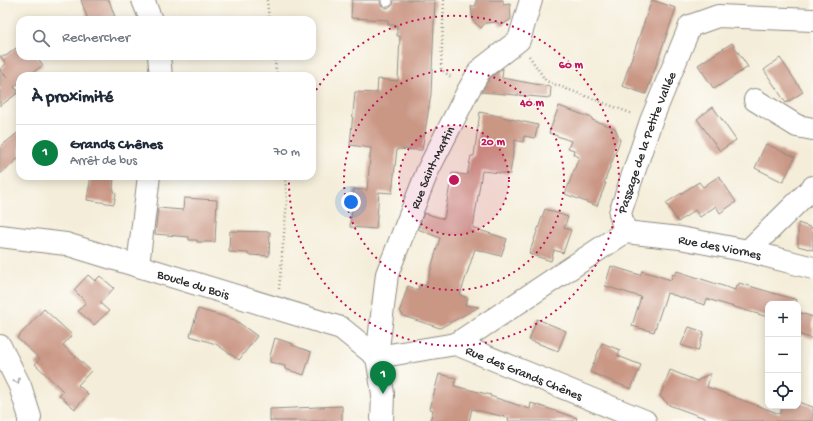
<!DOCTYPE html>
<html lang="fr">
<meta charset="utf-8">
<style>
body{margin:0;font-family:"Gochi Hand",sans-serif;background:#f6f6f7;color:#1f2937}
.controls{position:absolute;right:12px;bottom:12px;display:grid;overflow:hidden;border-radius:8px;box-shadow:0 2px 10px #0003}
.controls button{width:36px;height:36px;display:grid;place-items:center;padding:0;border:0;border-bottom:1px solid #e0e1e3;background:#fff;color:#1f2937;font:20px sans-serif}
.you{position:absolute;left:351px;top:202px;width:14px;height:14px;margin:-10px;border:3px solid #fff;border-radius:50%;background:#1a73e8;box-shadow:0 0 0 6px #1a73e833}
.badge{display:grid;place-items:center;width:26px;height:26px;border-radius:50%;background:#0b8043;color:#fff;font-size:13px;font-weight:700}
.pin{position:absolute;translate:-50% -33px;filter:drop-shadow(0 1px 2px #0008)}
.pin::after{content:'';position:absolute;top:21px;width:14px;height:12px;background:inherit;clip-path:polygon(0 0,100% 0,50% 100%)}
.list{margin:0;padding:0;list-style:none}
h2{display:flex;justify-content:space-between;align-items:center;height:52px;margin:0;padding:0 16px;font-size:17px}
h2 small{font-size:13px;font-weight:400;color:#747a83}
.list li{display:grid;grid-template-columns:26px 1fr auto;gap:12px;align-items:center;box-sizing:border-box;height:56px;padding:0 16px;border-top:1px solid #e0e1e3}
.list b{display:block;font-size:15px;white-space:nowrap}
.list p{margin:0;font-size:13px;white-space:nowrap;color:#747a83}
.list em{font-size:13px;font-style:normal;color:#747a83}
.icon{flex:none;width:22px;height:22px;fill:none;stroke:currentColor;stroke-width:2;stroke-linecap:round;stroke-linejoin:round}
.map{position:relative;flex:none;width:813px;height:421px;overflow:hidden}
.search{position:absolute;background:#fff;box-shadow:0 2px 10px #0003;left:16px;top:16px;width:300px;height:44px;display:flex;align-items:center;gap:10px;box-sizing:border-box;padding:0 14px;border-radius:12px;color:#747a83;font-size:15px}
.panel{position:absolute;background:#fff;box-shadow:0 2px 10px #0003;left:16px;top:72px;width:300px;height:108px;border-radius:12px}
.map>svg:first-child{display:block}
.building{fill:#ca9785}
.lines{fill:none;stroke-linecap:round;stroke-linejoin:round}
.service-casing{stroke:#908c82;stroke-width:12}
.minor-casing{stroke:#908c82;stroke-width:24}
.path{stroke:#908c82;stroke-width:2.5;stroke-dasharray:1 3;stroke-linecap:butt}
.service{stroke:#fff;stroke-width:11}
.minor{stroke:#fff;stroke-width:22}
.oneway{stroke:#a0a0a0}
.ring{fill:none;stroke:#c2185b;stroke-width:2;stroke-dasharray:2 4}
.labels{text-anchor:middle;stroke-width:3;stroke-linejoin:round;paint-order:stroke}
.street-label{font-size:13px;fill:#2b2b2b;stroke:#fdfcf7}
.centre{fill:#c2185b;stroke:#fdfcf7;stroke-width:2}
.ring-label{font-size:12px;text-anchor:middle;font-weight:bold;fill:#c2185b;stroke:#fdfcf7;stroke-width:3;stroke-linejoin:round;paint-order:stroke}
</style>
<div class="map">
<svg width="813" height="421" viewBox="0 0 813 421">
<rect width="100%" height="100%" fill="#fdfcf7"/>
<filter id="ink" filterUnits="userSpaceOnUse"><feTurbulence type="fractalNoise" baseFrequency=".025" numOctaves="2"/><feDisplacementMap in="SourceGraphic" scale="8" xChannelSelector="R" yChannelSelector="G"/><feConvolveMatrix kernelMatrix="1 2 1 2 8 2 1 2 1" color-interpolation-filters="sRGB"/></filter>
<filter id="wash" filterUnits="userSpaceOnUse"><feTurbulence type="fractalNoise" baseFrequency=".012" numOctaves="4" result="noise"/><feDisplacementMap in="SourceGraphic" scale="16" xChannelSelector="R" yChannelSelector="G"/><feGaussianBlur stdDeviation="0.9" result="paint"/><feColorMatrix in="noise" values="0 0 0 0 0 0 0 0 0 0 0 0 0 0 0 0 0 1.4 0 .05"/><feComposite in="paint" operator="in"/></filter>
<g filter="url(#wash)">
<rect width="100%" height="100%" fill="#f4edd9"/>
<g id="blocks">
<path class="building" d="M 81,0 L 109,0 L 116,20 L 88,20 Z
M 352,0 L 380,0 L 381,5 L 387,8 L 393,5 L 394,0 L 435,0 L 431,94 L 422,150 L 397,149 L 392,193 L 379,192 L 376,229 L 350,227 L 354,189 L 367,190 L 371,148 L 350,145 L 355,92 L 377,93 L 378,79 L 398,81 L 400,36 L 397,36 L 397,25 L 388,25 L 388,20 L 351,18 Z
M 476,0 L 503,0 L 503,5 L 510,4 L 511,19 L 501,26 L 497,22 L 485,23 L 481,28 L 473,21 L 471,6 L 476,6 Z
M 652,0 L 676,8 L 646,94 L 622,86 Z
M 732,43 L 748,67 L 714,89 L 698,65 Z
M 20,45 L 20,56 L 36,56 L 43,65 L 28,76 L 20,76 L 20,82 L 14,87 L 19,92 L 0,106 L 0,70 L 8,79 L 0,69 L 6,64 L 0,56 L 6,56 Z
M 780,58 L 803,92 L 786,103 L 764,70 Z
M 503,68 L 502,78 L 551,87 L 550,98 L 482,92 L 490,78 Z
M 559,106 L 592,118 L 592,120 L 615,128 L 620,140 L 604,183 L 606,183 L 597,206 L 565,194 L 579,157 L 573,154 L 574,150 L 568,148 L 571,141 L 549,133 Z
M 713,107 L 736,140 L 720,151 L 697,119 Z
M 480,112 L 538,125 L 535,138 L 524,136 L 523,142 L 515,140 L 510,174 L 482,171 L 473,228 L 507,239 L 501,256 L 475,249 L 460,295 L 468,298 L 465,305 L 479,307 L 440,328 L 403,316 L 400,310 L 408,286 L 418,290 L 420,284 L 426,286 L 440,238 L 418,229 L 424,213 L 444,219 L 452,173 L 467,175 L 471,156 L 474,156 Z
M 20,131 L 20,157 L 0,174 L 0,147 Z
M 766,144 L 795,157 L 783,182 L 755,168 Z
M 91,176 L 114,176 L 113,189 L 116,194 L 114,204 L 87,200 Z
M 719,176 L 736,202 L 720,213 L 716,206 L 700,217 L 695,210 L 678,222 L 666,203 L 699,182 L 703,187 Z
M 184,198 L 217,200 L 215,242 L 197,242 L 197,240 L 189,240 L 189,237 L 155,234 L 158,208 L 183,210 Z
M 545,209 L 568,217 L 564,228 L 571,230 L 563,253 L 554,250 L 551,261 L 529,254 Z
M 798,223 L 813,228 L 813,250 L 798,246 Z
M 230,231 L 270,232 L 269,256 L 248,255 L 248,253 L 229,252 Z
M 611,266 L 640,275 L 642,271 L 671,280 L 673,274 L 675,275 L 677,271 L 735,290 L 736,285 L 738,286 L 739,283 L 797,300 L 796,304 L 768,304 L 768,317 L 707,299 L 705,305 L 667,293 L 654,332 L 632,326 L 641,297 L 605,286 Z
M 88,275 L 95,281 L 100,276 L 114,288 L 100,303 L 109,311 L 94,325 L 78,311 L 86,302 L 74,290 Z
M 44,309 L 72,335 L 63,345 L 91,371 L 78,385 L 88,394 L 75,409 L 59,395 L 63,391 L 35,364 L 40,359 L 17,338 Z
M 198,309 L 235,320 L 257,336 L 239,360 L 216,344 L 190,336 Z
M 798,312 L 813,317 L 813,339 L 798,334 Z
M 537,319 L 566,331 L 558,351 L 529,340 Z
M 689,327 L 704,332 L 698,351 L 681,345 Z
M 275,338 L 293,344 L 292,345 L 311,352 L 304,375 L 285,369 L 285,366 L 270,362 L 270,356 Z
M 602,343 L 620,350 L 618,356 L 641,365 L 631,389 L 590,372 Z
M 670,370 L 697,381 L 711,373 L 707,387 L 780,414 L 782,406 L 798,406 L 798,402 L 813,407 L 813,421 L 713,421 L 669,405 L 660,396 Z
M 439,374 L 456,378 L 454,386 L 491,395 L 490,396 L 530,409 L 531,403 L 577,418 L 576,421 L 508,421 L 509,418 L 472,409 L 469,421 L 430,421 L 433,410 L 430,409 Z
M 342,406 L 342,421 L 270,421 L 270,409 Z"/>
</g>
</g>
<g filter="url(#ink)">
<use href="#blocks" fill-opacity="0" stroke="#908c82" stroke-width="1"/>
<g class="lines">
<g class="service-casing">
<path id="service" d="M 387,1 L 387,0"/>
</g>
<g class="minor-casing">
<g id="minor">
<path d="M 143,0 L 151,20"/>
<path d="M 159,56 L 161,76"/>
<path d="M 755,100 L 797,126 L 813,129"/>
<path id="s1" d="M 625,232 L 620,213 L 651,121 L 690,26 L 718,16 L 813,20"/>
<path id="s2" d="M 625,232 L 680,238 L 748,251 L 813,268"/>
<path id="s3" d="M 0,236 L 66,244 L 341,328 L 377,357"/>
<path d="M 748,251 L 813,187"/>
<path d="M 138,265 L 149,176"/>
<path d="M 456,344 L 625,232"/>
<path d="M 0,346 L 20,386 L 30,417 L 29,421"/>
<path id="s4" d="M 377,357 L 456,344 L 645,421"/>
<path id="s5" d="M 382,421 L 383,394 L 377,357 L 387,274 L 428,170 L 468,91 L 480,70 L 519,40 L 531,0"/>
</g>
</g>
<path class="path" d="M 267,0 L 269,20
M 444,0 L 441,69 L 452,78
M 274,56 L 277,76
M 529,56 L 546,81 L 633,114
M 279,289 L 287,201 L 285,176"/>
<use href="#service" class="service"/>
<use href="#minor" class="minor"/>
</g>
<defs><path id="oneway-chevron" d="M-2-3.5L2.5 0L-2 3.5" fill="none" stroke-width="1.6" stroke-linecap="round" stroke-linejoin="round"/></defs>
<use class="oneway" href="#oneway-chevron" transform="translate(17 381) rotate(64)"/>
</g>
<circle cx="454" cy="180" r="55" fill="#c2185b" fill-opacity=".12"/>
<g class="ring">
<circle cx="454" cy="180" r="55"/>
<circle cx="454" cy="180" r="110"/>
<path d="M313 95A165 165 0 1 1 289 177"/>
</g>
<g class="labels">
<g class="street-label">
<text dy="5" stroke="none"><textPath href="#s1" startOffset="95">Passage de la Petite Vallée</textPath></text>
<text dy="5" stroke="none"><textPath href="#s5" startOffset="264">Rue Saint-Martin</textPath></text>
<text dy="5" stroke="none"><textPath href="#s2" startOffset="96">Rue des Viornes</textPath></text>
<text dy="5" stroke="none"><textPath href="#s3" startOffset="200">Boucle du Bois</textPath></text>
<text dy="5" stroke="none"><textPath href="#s4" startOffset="154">Rue des Grands Chênes</textPath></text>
</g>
</g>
<circle cx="454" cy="180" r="6" class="centre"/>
<g class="ring-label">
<text x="571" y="68">60 m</text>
<text x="532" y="106">40 m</text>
<text x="493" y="145">20 m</text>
</g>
</svg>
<div class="controls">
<button>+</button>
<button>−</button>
<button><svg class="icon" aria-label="locate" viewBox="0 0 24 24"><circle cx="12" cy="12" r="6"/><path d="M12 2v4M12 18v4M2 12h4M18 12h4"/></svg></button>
</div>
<div class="you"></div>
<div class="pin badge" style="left:383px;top:394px">1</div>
<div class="search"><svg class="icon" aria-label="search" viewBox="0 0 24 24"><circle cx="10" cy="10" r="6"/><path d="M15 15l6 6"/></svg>Rechercher</div>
<section class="panel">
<h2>À proximité<small></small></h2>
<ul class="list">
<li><span class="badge">1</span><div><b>Grands Chênes</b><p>Arrêt de bus</p></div><em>70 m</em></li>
</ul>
</section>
</div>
